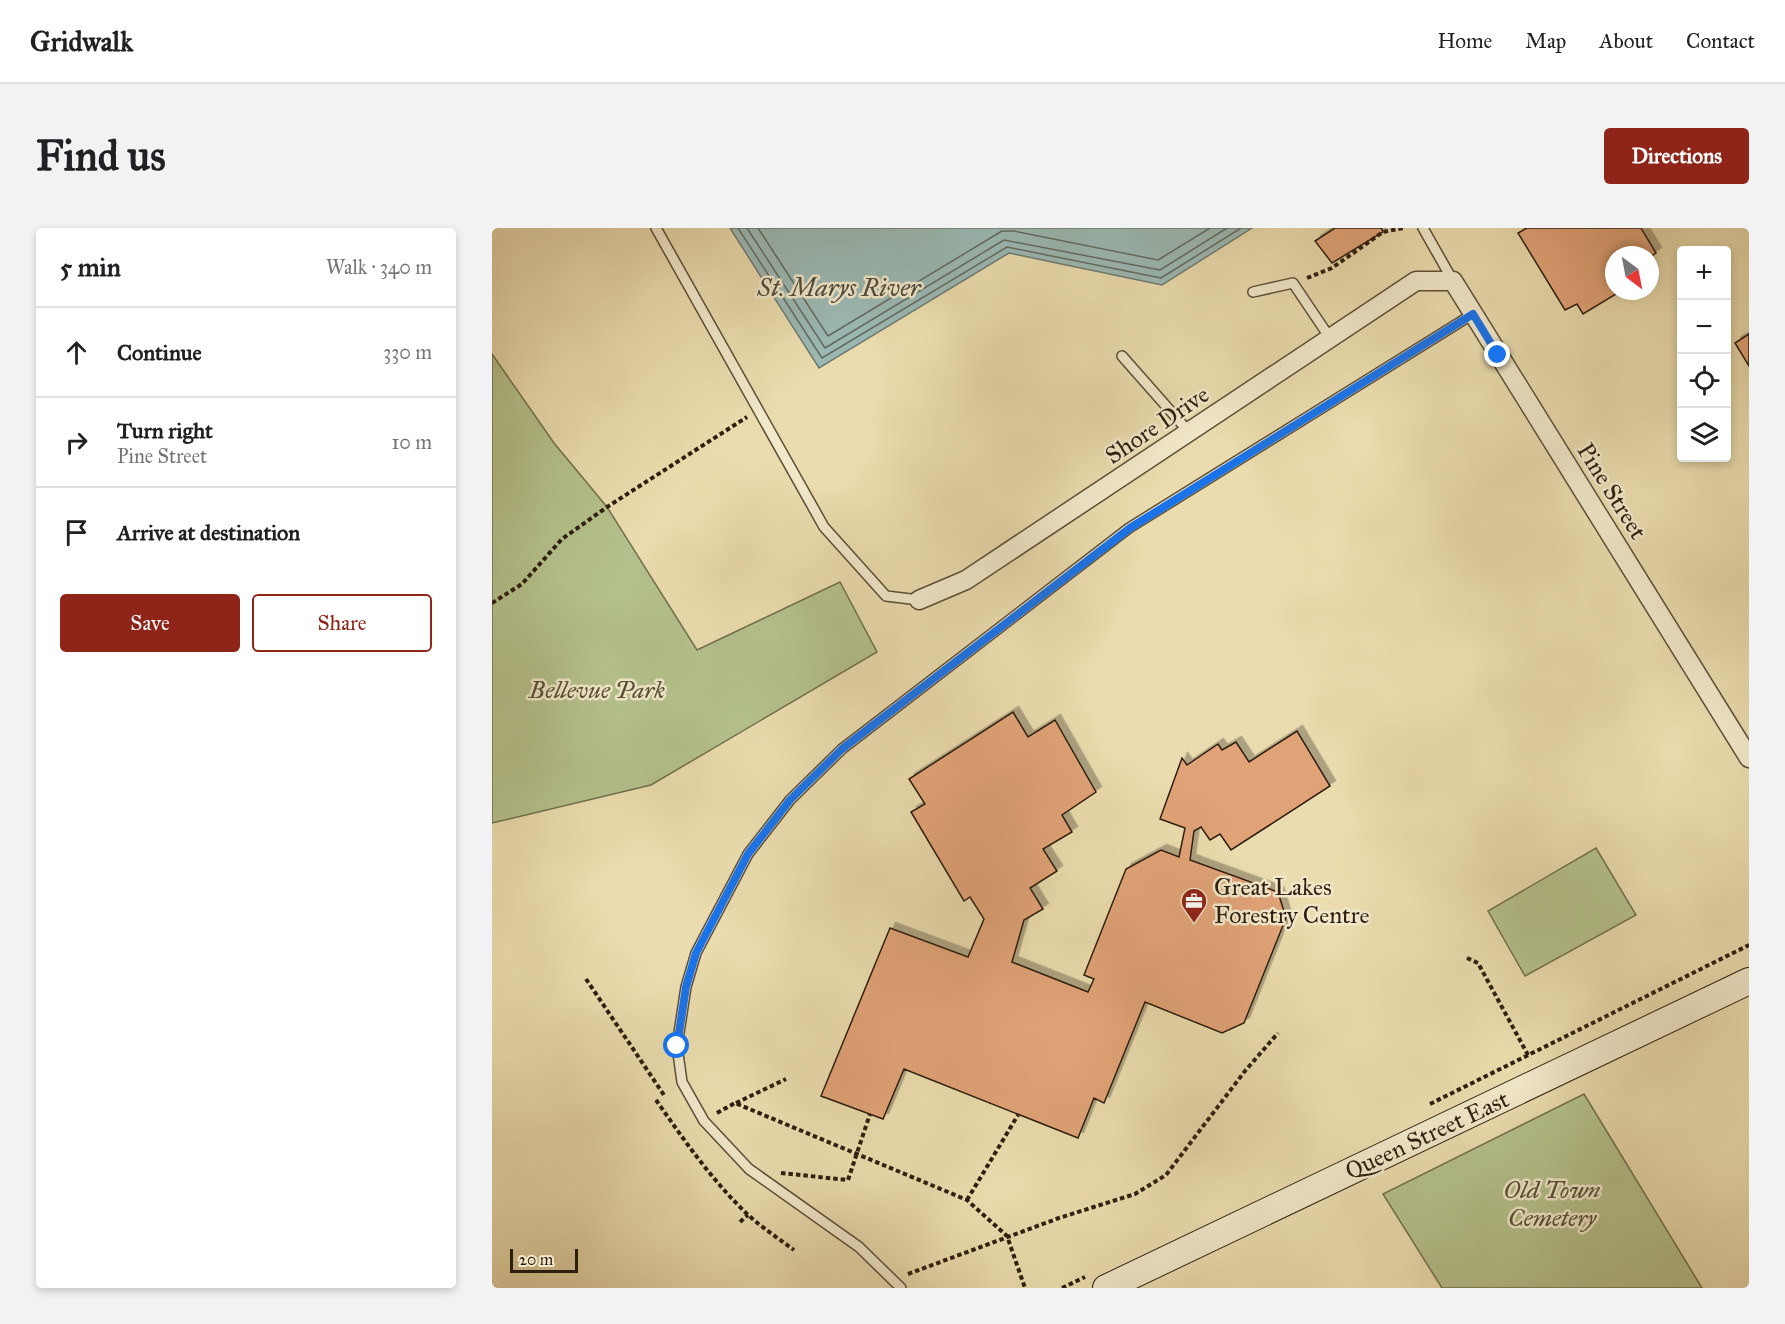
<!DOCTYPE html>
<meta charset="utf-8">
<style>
body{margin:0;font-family:"IM FELL Great Primer",serif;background:#f2f2f2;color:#202124}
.controls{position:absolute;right:18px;top:18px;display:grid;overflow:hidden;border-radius:6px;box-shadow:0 3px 9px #0003}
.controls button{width:54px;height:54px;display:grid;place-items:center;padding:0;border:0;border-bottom:2px solid #e0e0e0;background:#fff;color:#202124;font:30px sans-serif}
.compass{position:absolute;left:1113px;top:18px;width:54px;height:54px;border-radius:50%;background:#fff;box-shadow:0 3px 9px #0003;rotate:148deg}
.scale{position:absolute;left:18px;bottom:15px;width:68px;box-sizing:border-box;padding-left:6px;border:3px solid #2e1e10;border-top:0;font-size:16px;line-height:21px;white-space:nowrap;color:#2e1e10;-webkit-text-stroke:4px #f1e8ca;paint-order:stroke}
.stop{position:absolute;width:18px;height:18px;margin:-14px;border:4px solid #1a73e8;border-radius:50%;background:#fff}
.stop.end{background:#1a73e8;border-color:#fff;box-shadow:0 2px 6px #0008}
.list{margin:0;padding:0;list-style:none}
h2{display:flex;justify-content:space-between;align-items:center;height:78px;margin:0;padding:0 24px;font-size:26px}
h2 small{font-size:20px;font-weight:400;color:#757577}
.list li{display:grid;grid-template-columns:39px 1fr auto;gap:18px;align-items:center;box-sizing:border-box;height:90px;padding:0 24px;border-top:2px solid #e0e0e0}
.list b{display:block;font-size:22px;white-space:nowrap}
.list p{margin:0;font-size:20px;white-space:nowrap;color:#757577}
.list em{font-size:20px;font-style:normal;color:#757577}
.actions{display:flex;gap:12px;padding:18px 24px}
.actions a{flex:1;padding:14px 0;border:2px solid #8f2418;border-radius:6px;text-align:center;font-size:21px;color:#8f2418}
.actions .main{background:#8f2418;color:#fff}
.icon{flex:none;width:33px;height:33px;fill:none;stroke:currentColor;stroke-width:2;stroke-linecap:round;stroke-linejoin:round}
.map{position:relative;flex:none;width:1257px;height:1060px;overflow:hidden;border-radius:6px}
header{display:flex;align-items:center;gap:36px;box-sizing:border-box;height:84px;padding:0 30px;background:#fff;border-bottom:2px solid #e0e0e0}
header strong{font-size:28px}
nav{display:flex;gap:33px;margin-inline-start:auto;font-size:21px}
.intro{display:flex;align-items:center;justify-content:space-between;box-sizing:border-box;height:144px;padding:0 36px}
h1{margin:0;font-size:42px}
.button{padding:15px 27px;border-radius:6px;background:#8f2418;color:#fff;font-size:21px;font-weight:700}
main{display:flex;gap:36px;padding:0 36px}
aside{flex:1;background:#fff;border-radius:6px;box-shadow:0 3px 9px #0003}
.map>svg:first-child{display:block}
.green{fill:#b4c18c;stroke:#71704e;stroke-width:1.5}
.water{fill:#9bb9b4;stroke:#6f7b72;stroke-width:1.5}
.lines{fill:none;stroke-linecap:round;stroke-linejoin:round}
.shore{stroke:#646c62;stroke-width:1.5}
.building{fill:#e0a377;stroke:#2e1e10;stroke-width:1.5;filter:url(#shadow)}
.lane-casing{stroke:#5d4e38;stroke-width:12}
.street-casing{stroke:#5d4e38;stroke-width:21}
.secondary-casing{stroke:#2e1e10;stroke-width:28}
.path{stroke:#2e1e10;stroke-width:4;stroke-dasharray:4.5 3;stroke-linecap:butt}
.lane{stroke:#f1e8ca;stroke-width:9}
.street{stroke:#f1e8ca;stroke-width:18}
.secondary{stroke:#f1e8ca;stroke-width:26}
.route{stroke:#1a73e8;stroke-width:8}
.labels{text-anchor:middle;stroke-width:5;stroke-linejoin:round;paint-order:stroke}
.street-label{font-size:24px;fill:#2e1e10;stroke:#f1e8ca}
.park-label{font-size:24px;font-style:italic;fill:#564f35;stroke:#f1e8ca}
.poi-label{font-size:24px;fill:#2e1e10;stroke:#f1e8ca;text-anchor:start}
.water-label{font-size:26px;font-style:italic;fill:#4f4c41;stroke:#f1e8ca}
</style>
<header>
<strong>Gridwalk</strong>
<nav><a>Home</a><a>Map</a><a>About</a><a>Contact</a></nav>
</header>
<div class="intro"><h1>Find us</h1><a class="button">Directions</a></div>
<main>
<aside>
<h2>5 min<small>Walk · 340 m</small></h2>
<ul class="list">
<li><svg class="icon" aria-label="ahead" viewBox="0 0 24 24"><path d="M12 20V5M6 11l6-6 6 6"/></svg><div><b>Continue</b></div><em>330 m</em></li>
<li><svg class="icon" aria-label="right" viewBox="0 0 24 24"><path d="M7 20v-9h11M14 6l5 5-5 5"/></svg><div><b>Turn right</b><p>Pine Street</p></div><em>10 m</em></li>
<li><svg class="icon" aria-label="arrive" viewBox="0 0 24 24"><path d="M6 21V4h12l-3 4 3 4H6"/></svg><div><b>Arrive at destination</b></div></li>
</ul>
<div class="actions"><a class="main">Save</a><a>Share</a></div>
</aside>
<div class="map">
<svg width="1257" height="1060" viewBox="0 0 1257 1060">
<defs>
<filter id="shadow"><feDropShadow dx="5.5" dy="-5.5" stdDeviation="0" flood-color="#0004"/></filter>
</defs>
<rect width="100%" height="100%" fill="#eadcae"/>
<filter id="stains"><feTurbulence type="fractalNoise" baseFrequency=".00333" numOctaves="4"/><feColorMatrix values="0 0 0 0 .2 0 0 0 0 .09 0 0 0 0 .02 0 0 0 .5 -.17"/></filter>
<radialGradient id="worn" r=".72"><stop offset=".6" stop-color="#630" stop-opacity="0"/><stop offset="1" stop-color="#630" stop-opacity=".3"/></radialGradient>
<path class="green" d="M 0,126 L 62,215 L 115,279 L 205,422 L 348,354 L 385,424 L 159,557 L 0,595 Z
M 1104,620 L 1144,687 L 1033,748 L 996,683 Z
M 1092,866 L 1210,1060 L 950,1060 L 891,966 Z"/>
<path class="water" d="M 238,0 L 760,0 L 670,57 L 517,25 L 327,140 Z"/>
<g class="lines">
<path class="shore" d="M 246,0 L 330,130 L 515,19 L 669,50 L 749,0
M 255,0 L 333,120 L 512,12 L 668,42 L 735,0
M 266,0 L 336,108 L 510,3 L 522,3 L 666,32 L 718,0"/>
</g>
<path class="building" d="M 843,0 L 889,0 L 891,4 L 840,35 L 823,13 Z
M 1035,0 L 1149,0 L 1164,25 L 1158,29 L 1122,27 L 1122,63 L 1129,63 L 1091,86 L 1085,76 L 1073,82 L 1026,5 Z
M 1257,106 L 1257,138 L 1243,115 Z
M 521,484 L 536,509 L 563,492 L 604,564 L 570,587 L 580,604 L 551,621 L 565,643 L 538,660 L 551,681 L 532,692 L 520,734 L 596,764 L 602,751 L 592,747 L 634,641 L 669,622 L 687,629 L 693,600 L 668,591 L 690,530 L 695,537 L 726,516 L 730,522 L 744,514 L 757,534 L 805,503 L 838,558 L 739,622 L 728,606 L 718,612 L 709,599 L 702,603 L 698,632 L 786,664 L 794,690 L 752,795 L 730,805 L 653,774 L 612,875 L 602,870 L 586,910 L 412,841 L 391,891 L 329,868 L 398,700 L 476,729 L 492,691 L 478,669 L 472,673 L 419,584 L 433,576 L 417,551 Z"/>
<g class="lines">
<g class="lane-casing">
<path id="lane" d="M 164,0 L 332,299 L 394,368 L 427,372
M 931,0 L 961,53
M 761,64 L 801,55 L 838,110
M 630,128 L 697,204
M 409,1060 L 367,1019 L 257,941 L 212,893 L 190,854 L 185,818 L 194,759 L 204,725 L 256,626 L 298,572 L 350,521 L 637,300 L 981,86"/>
</g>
<g class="street-casing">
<path id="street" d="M 427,372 L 474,352 L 924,53 L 961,53 L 1257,530"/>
</g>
<g class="secondary-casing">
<path id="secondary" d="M 614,1060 L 1257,753"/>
</g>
<path class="path" d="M 815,50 L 840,40 L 891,4 L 911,0
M 0,375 L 30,356 L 70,311 L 115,279 L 255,189
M 975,730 L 986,735 L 1036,827
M 94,751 L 172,867
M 164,872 C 192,912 219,951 254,985 C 269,999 286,1010 302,1022
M 244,875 L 294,851
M 938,876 L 1257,717
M 225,885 L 243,875 L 475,972 L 515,1008 L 533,1060
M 289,945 L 356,952 L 378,886
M 475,972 L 526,887
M 248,994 L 256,987
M 416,1046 L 567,990 L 643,966 L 674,947 L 753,843 L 786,805
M 570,1060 L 593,1049"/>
<use href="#lane" class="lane"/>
<use href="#street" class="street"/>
<use href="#secondary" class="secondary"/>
</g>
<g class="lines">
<path class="route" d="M 185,818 L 194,759 L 204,725 L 256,626 L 298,572 L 350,521 L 638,300 L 981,86 L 1006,127"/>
</g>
<defs>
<g id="office-pin" transform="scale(1.35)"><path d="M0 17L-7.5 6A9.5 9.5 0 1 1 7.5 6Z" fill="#8f2418" stroke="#f1e8ca"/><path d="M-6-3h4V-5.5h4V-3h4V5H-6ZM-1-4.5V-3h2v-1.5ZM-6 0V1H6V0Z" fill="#fff"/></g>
</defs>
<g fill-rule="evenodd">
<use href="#office-pin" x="702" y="673"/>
</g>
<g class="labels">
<g class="street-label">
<text transform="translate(665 197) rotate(-34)" y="8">Shore Drive</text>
<text transform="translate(1120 263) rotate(58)" y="8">Pine Street</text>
<text transform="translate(935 907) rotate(-25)" y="8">Queen Street East</text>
</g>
<g class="park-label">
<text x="105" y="470">Bellevue Park</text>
<text x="1060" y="970">Old Town<tspan x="1060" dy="28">Cemetery</tspan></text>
</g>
<g class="poi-label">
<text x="722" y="667">Great Lakes<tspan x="722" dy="28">Forestry Centre</tspan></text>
</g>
<g class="water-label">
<text x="347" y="68">St. Marys River</text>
</g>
</g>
<rect width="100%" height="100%" filter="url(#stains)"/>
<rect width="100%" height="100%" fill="url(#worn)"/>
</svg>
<div class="controls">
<button>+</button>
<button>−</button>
<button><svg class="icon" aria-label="locate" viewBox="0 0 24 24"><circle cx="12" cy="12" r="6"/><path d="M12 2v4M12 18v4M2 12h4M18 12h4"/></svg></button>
<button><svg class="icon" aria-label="layers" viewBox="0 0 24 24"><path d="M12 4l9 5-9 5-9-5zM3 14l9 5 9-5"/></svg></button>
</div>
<svg class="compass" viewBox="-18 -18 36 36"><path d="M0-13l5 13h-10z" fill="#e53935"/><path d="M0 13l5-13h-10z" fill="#757577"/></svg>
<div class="scale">20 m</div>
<div class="stop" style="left:185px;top:818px"></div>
<div class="stop end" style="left:1006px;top:127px"></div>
</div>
</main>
